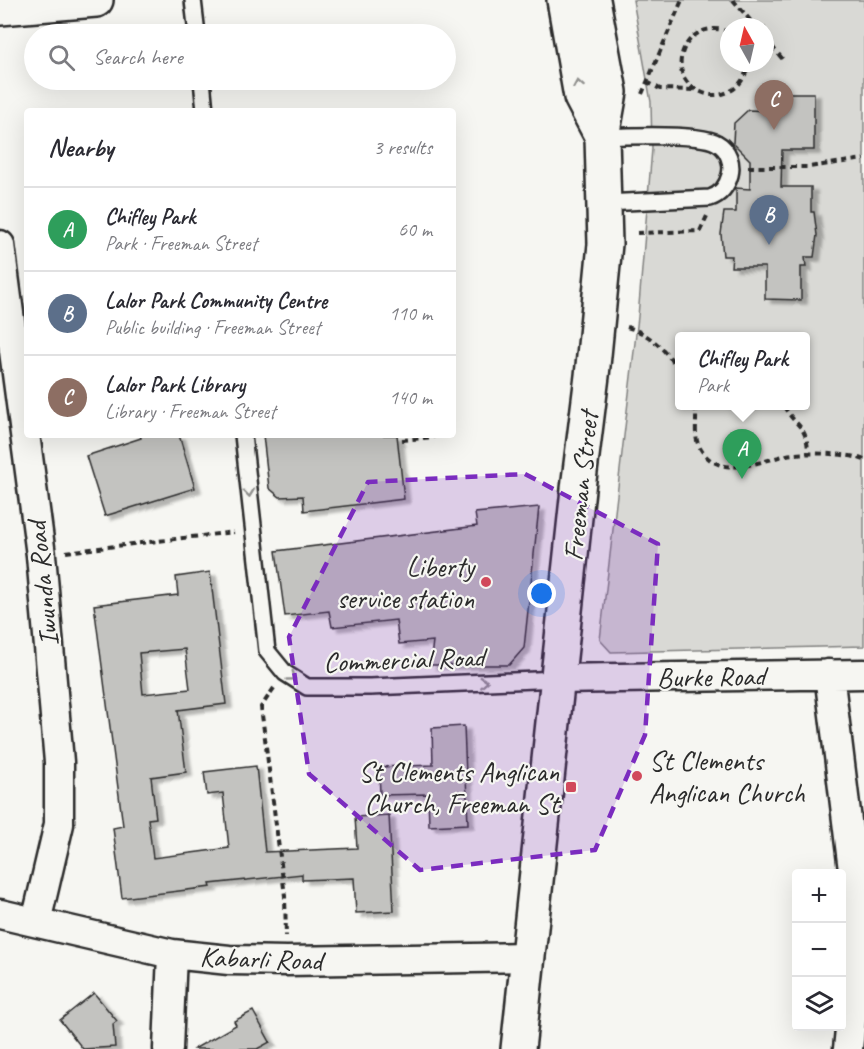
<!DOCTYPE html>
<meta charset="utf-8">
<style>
body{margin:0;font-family:Caveat,sans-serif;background:#f2f2f3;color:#2b2b33}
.controls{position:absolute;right:18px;bottom:18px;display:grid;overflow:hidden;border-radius:6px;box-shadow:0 6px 24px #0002}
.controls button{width:54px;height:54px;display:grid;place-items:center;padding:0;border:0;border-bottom:2px solid #e1e1e2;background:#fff;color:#2b2b33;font:30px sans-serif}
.compass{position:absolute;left:720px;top:18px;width:54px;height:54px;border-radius:50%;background:#fff;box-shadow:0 6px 24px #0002;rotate:352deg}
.you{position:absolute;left:542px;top:594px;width:21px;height:21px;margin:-15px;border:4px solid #fff;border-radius:50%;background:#1a73e8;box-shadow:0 0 0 9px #1a73e833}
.badge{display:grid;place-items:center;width:39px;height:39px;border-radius:50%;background:#d93025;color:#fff;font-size:20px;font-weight:700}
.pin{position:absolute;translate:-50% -50px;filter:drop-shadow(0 2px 3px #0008)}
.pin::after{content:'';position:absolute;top:32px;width:21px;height:18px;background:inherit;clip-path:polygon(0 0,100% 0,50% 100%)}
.popup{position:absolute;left:675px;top:332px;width:135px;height:78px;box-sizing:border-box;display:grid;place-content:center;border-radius:6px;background:#fff;filter:drop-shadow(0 2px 4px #0005);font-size:20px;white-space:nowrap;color:#7c7c81}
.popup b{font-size:22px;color:#2b2b33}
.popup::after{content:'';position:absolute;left:50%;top:100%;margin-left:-12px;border:12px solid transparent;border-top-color:#fff}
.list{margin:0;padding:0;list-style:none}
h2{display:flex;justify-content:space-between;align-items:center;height:78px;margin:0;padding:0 24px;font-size:26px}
h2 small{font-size:20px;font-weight:400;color:#7c7c81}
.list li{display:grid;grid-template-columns:39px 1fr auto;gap:18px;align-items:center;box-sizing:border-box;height:84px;padding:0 24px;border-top:2px solid #e1e1e2}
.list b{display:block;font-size:22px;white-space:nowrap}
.list p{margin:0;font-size:20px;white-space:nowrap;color:#7c7c81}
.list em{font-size:20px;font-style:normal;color:#7c7c81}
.icon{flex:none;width:33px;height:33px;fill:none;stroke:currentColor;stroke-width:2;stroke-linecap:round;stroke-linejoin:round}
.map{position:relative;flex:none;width:864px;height:1049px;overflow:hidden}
.search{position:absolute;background:#fff;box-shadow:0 6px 24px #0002;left:24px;top:24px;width:432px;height:66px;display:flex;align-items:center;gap:15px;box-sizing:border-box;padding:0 21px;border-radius:33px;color:#7c7c81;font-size:22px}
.panel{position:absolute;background:#fff;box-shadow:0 6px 24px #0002;left:24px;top:108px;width:432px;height:330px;border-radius:6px}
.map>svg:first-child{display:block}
.green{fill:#d9d9d5;stroke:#828280;stroke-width:1.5;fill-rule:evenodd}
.building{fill:#c3c3c0;stroke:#2b2b2b;stroke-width:1.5;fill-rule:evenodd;filter:url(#shadow)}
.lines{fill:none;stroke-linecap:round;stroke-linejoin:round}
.lane-casing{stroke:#2b2b2b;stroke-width:20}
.street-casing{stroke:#2b2b2b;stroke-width:33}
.secondary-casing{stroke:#2b2b2b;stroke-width:38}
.path{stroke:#2b2b2b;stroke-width:4;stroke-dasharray:6 4.5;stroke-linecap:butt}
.lane{stroke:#f6f6f2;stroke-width:15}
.street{stroke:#f6f6f2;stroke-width:28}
.secondary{stroke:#f6f6f2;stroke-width:33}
.oneway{stroke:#90908e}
.marked{fill:#7b2cbf;fill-opacity:0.2;stroke:#7b2cbf;stroke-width:4.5;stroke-dasharray:12 8;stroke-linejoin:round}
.poi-dot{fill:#d1495b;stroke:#f6f6f2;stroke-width:2}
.labels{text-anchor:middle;stroke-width:4.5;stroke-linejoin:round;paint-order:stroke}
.street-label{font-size:28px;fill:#2b2b2b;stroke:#f6f6f2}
.poi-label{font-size:28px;fill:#2b2b2b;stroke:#f6f6f2;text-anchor:end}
</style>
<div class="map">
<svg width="864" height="1049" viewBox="0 0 864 1049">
<defs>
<filter id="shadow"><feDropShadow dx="6" dy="4" stdDeviation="1.5" flood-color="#0004"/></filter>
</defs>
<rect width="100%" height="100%" fill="#f6f6f2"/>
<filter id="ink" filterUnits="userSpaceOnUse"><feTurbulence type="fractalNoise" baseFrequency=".0167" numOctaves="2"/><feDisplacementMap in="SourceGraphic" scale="12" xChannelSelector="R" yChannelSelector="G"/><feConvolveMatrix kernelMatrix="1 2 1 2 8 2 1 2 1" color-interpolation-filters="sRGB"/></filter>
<g filter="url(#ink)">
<path class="green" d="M 633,0 L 864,0 L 864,646 L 611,652 L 600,640 L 638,317 L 652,149 L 651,102 ZM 729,27 L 765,27 L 765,63 L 729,63 ZM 679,336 L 805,336 L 805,406 L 679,406 Z"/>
<path class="building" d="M 775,93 L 814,93 L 814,150 L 782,150 L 781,187 L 811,187 L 811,212 L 814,212 L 817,235 L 814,257 L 805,257 L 806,267 L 801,267 L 801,300 L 765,299 L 765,267 L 731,267 L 732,256 L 723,256 L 721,234 L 724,212 L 736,212 L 736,188 L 750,189 L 750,160 L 733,143 L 734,123 L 748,110 L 774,111 Z
M 140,435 L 179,435 L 195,488 L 105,516 L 86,456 L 141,438 Z
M 263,435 L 397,435 L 404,499 L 304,511 L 303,496 L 280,497 L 269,488 Z
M 539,507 L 524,648 L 509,665 L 430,665 L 433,641 L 399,644 L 396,620 L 332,627 L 329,611 L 285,616 L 276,551 L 477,526 L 475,513 Z
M 210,572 L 226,704 L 178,710 L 186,772 L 151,777 L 156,818 L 148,819 L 153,858 L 229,848 L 223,793 L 207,795 L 204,772 L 256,766 L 265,852 L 357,848 L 355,817 L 389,815 L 394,911 L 356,913 L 354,878 L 302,880 L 302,874 L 210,884 L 211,887 L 122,898 L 113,828 L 123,826 L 94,605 L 178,595 L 176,577 ZM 185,649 L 190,689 L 143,694 L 139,653 Z
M 464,726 L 468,824 L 429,826 L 428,794 L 380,795 L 379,767 L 433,765 L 432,728 Z
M 94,993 L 117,1021 L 113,1024 L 115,1047 L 83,1049 L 60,1020 Z
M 253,1011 L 270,1042 L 257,1049 L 194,1049 L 236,1025 L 234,1021 Z"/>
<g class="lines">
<g class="lane-casing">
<path id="lane" d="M 193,0 L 197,34
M 202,80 L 205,111
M 602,137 C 623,136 701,133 717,143 C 728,149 733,163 730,175 C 727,186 720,195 710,198 L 605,203
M 243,435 L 267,651 L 285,673 L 307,687 L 370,687 L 558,679"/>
</g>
<g class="street-casing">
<path id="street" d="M 0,245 L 41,555 L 59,762 L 59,824 L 36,922
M 829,674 L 858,911 L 856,972 L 848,1049
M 558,679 L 864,674
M 0,914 L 172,954 L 229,960 L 287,961 L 527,957
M 168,1049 L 172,954"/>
</g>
<g class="secondary-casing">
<path id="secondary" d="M 564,0 L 581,97 L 602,137
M 0,8 L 96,0
M 518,1049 L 579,480 L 592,376 L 605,244 L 602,137 L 610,92 L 593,0"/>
</g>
<path class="path" d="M 733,0 L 756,27
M 729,32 C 685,15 661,76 701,92 C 709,96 720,96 728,92 C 740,87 747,75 748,63
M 765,38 L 785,62
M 647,82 L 660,89 L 696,90
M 642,94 L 682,0
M 748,167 L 809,167 L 864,159
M 637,233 L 700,231 L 707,216
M 627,327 C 651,334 665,350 679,370
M 695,406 C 698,418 693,435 699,446 C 717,482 760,461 787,455 C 801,452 851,453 864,460
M 784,406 C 795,427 808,425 808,454
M 402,440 L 434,437
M 66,552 L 234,532
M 274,688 L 261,707 L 285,896 L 286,936"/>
<use href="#lane" class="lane"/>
<use href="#street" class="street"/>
<use href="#secondary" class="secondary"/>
</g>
<defs><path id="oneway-chevron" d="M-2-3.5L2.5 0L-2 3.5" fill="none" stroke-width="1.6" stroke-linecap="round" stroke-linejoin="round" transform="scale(1.5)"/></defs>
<g class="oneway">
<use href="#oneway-chevron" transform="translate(578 84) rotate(-100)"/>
<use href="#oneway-chevron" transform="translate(249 493) rotate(83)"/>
<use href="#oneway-chevron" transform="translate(292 677) rotate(36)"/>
<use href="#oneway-chevron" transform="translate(484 682) rotate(-3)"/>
</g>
</g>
<path class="marked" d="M 525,474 L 658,544 L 645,735 L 595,850 L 420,870 L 309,774 L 289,637 L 368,482 Z"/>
<g class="poi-dot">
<circle cx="486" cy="582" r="6"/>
<circle cx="637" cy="776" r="6"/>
<rect x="565" y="781" width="12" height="12" rx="3"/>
</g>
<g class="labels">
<g class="street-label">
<text transform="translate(580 486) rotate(-84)" y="10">Freeman Street</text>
<text transform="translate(42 584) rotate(-96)" y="10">Iwunda Road</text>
<text transform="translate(404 659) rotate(-2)" y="10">Commercial Road</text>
<text transform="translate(711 676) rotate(-1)" y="10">Burke Road</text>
<text transform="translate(261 958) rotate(2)" y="10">Kabarli Road</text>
</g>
<g class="poi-label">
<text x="474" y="576">Liberty<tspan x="474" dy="32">service station</tspan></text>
<text x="649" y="770" text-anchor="start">St Clements<tspan x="649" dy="32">Anglican Church</tspan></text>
<text x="559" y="781">St Clements Anglican<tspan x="559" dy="32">Church, Freeman St</tspan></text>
</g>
</g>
</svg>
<div class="controls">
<button>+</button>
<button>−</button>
<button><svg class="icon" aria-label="layers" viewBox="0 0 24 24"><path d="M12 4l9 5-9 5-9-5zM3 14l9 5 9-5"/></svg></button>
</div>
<svg class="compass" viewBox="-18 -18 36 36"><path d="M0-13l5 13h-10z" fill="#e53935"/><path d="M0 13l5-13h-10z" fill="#7c7c81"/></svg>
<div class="you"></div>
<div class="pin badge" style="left:742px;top:479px;background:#2e9e5b">A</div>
<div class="popup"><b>Chifley Park</b>Park</div>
<div class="pin badge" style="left:769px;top:245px;background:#5c6f8a">B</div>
<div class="pin badge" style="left:774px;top:130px;background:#8d6e63">C</div>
<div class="search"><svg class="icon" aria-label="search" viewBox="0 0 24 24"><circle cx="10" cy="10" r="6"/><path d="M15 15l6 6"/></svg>Search here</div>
<section class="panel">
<h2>Nearby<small>3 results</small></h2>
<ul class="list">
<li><span class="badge" style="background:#2e9e5b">A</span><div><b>Chifley Park</b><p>Park · Freeman Street</p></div><em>60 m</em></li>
<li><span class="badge" style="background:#5c6f8a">B</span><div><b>Lalor Park Community Centre</b><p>Public building · Freeman Street</p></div><em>110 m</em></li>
<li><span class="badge" style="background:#8d6e63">C</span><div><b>Lalor Park Library</b><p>Library · Freeman Street</p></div><em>140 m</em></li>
</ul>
</section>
</div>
